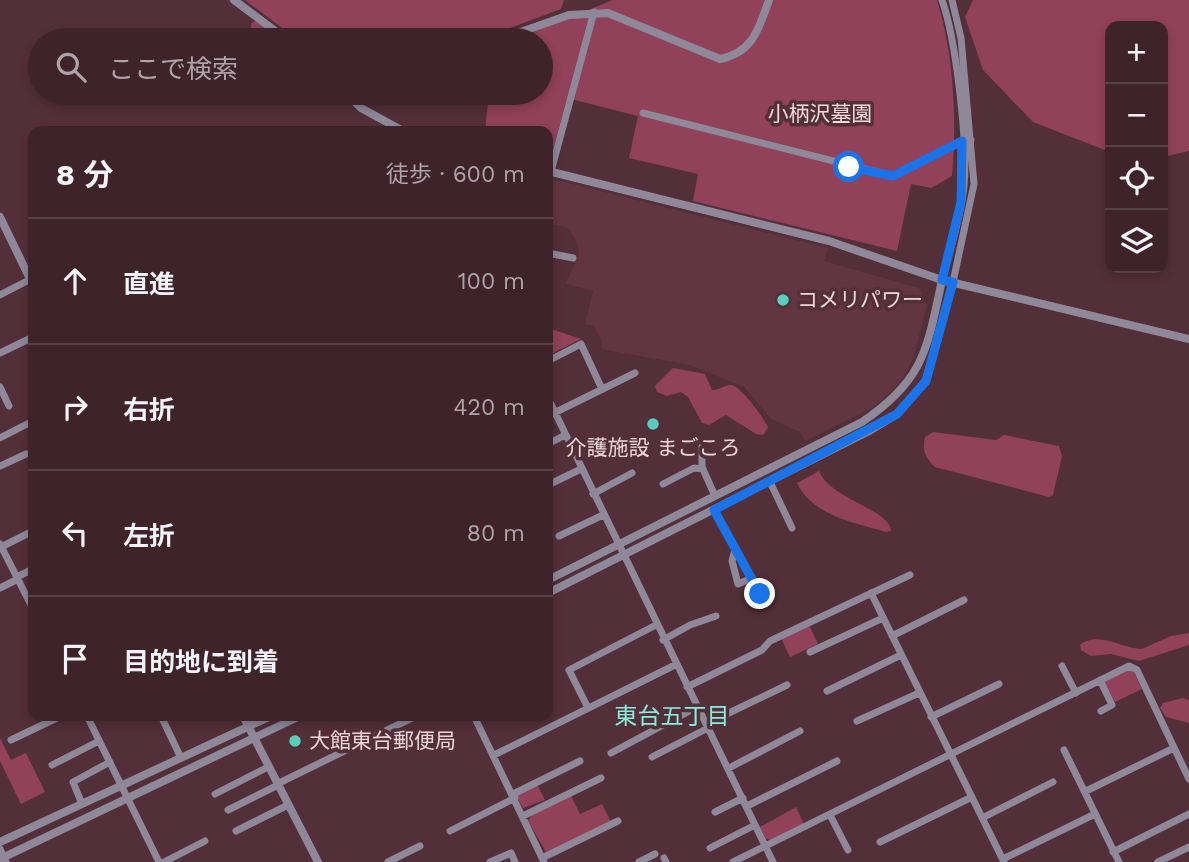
<!DOCTYPE html>
<html lang="ja">
<meta charset="utf-8">
<style>
body{margin:0;font-family:"Work Sans","Noto Sans JP",sans-serif;background:#452b33;color:#f1f3f6}
.controls{position:absolute;right:21px;top:21px;display:grid;overflow:hidden;border-radius:14px;box-shadow:0 4px 10px #0003}
.controls button{width:63px;height:63px;display:grid;place-items:center;padding:0;border:0;border-bottom:2px solid #574047;background:#3e232b;color:#f1f3f6;font:35px sans-serif}
.stop{position:absolute;width:21px;height:21px;margin:-16px;border:5px solid #1a73e8;border-radius:50%;background:#fff}
.stop.end{background:#1a73e8;border-color:#fff;box-shadow:0 2px 7px #0008}
.list{margin:0;padding:0;list-style:none}
h2{display:flex;justify-content:space-between;align-items:center;height:91px;margin:0;padding:0 28px;font-size:30px}
h2 small{font-size:23px;font-weight:400;color:#ada4a9}
.list li{display:grid;grid-template-columns:46px 1fr auto;gap:21px;align-items:center;box-sizing:border-box;height:126px;padding:0 28px;border-top:2px solid #574047}
.list b{display:block;font-size:26px;white-space:nowrap}
.list em{font-size:23px;font-style:normal;color:#ada4a9}
.icon{flex:none;width:38px;height:38px;fill:none;stroke:currentColor;stroke-width:2;stroke-linecap:round;stroke-linejoin:round}
.map{position:relative;flex:none;width:1189px;height:862px;overflow:hidden}
.search{position:absolute;background:#3e232b;box-shadow:0 4px 10px #0003;left:28px;top:28px;width:525px;height:77px;display:flex;align-items:center;gap:18px;box-sizing:border-box;padding:0 24px;border-radius:38px;color:#ada4a9;font-size:26px}
.panel{position:absolute;background:#3e232b;box-shadow:0 4px 10px #0003;left:28px;top:126px;width:525px;height:595px;border-radius:14px}
.map>svg:first-child{display:block}
.built{fill:#613542}
.green{fill:#91415a}
.lines{fill:none;stroke-linecap:round;stroke-linejoin:round}
.minor{stroke:#8e8898;stroke-width:7}
.tertiary{stroke:#8e8898;stroke-width:8}
.route{stroke:#1a73e8;stroke-width:9}
.poi-dot{fill:#5acebd;stroke:#532f39;stroke-width:2.5}
.labels{text-anchor:middle;stroke-width:7;stroke-linejoin:round;paint-order:stroke}
.park-label{font-size:21px;fill:#f3d9df;stroke:#532f39}
.poi-label{font-size:21px;fill:#ecd5da;stroke:#532f39;text-anchor:start}
.neighbourhood-label{font-size:23px;fill:#87eedd;stroke:#532f39}
</style>
<div class="map">
<svg width="1189" height="862" viewBox="0 0 1189 862">
<rect width="100%" height="100%" fill="#532f39"/>
<path class="built" d="M 549,178 L 828,248 L 824,261 L 919,288 L 927,305 L 914,356 L 907,371 L 896,387 L 874,407 L 805,441 L 800,432 L 771,419 L 744,387 L 690,365 L 601,349 L 602,341 L 593,326 L 585,324 L 593,291 L 566,284 L 579,254 L 577,243 L 567,227 L 548,224 Z"/>
<path class="green" d="M 245,0 L 564,0 L 561,9 L 478,40 L 298,40 Z
M 613,0 L 937,0 C 954,55 957,119 952,176 L 931,188 L 911,184 L 897,251 L 693,201 L 698,174 L 629,158 L 638,116 L 567,98 L 549,164 L 548,131 L 485,131 L 489,93 L 541,93 L 541,40 L 523,40 L 536,31 Z
M 973,0 L 1189,0 L 1189,151 L 1163,157 L 1163,26 L 1110,26 L 1110,152 L 1033,122 L 983,70 L 965,17 Z
M 256,21 L 280,40 L 251,40 L 251,23 Z
M 548,328 L 581,339 L 551,354 Z
M 673,368 L 705,374 L 712,390 C 720,390 726,384 732,385 C 741,387 766,420 768,428 L 763,435 L 756,434 L 726,415 L 709,425 L 702,423 L 688,397 L 681,392 L 667,396 L 657,392 L 655,386 Z
M 933,432 L 996,440 L 1004,435 L 1059,446 L 1062,456 L 1053,495 L 1049,497 L 935,467 C 925,457 922,451 925,437 Z
M 819,471 C 831,500 890,509 891,531 L 886,532 C 853,522 813,516 797,483 Z
M 809,625 L 818,644 L 790,657 L 781,638 Z
M 1189,633 L 1189,645 L 1139,661 L 1111,654 L 1091,656 L 1081,650 L 1080,645 C 1098,630 1123,649 1142,649 L 1171,636 Z
M 1128,669 L 1134,673 L 1142,689 L 1115,702 L 1104,681 Z
M 1183,698 L 1189,700 L 1189,723 L 1166,717 L 1160,708 L 1163,703 Z
M 0,738 L 11,760 L 26,753 L 45,792 L 21,804 L 0,761 Z
M 537,784 L 545,800 L 523,808 L 516,794 Z
M 571,796 L 580,814 L 602,804 L 611,822 L 546,852 L 528,821 L 532,815 Z
M 796,807 L 804,824 L 770,840 L 765,838 L 760,827 Z"/>
<g class="lines">
<path class="minor" d="M 952,0 L 961,38 L 974,184 L 953,282
M 643,113 L 893,176 L 963,141 L 971,140
M 551,171 L 594,12
M 548,253 L 573,258
M 942,280 C 950,249 961,217 964,186 C 968,144 956,39 942,0
M 0,295 L 31,279
M 0,353 L 33,337
M 548,361 L 581,344 L 602,389
M 0,387 L 9,406
M 548,398 L 773,862
M 548,416 L 635,373
M 0,438 L 33,421
M 548,444 L 565,435
M 702,447 L 702,467 L 715,496
M 0,466 L 26,454
M 770,482 L 792,528
M 663,484 L 694,468 L 703,469
M 548,485 L 581,469
M 593,494 L 632,473
M 714,510 L 760,594
M 559,536 L 603,515
M 0,544 L 33,609
M 1,547 L 33,531
M 735,550 L 732,561 L 738,584 L 752,578
M 17,577 L 33,569
M 0,588 L 18,579
M 871,593 L 1004,862
M 892,636 L 964,600
M 663,640 L 690,625 L 716,616
M 810,652 L 883,618
M 1062,666 L 1076,693
M 1100,680 L 1112,705 L 1101,711
M 687,687 L 762,650 L 770,641 L 910,575
M 827,691 L 901,655
M 588,708 L 569,670 L 656,625
M 87,716 L 159,862
M 161,716 L 181,758
M 474,716 L 544,862
M 931,717 L 999,684
M 857,721 L 919,693
M 706,724 L 787,685
M 11,740 L 61,716
M 1064,750 L 1119,862
M 611,753 L 697,707
M 494,755 L 675,665
M 652,757 L 708,728
M 52,765 L 99,741
M 729,768 L 800,731
M 277,784 L 416,716
M 1086,791 L 1174,748
M 215,794 L 268,767
M 513,794 L 580,761
M 82,804 L 73,782 L 110,762
M 747,806 L 837,761
M 228,810 L 278,785
M 715,812 L 743,798
M 830,815 L 848,850
M 523,816 L 601,778
M 982,818 L 1053,782
M 236,831 L 288,805
M 450,831 L 515,798
M 880,842 L 972,797
M 710,848 L 755,825
M 0,849 L 6,862
M 1113,852 L 1189,814
M 542,858 L 618,821
M 664,858 L 666,862
M 1003,859 L 1095,814
M 164,862 L 205,841
M 388,862 L 420,846
M 490,862 L 511,853 L 515,862
M 639,862 L 655,854
M 733,862 L 1129,666 L 1137,670 L 1189,779
M 1158,862 L 1189,847"/>
<path class="tertiary" d="M 234,0 L 287,40
M 498,40 L 569,15 L 608,13 L 720,59 C 753,53 759,28 769,0
M 346,93 L 361,108 L 403,131
M 548,171 L 829,241 L 942,280 L 1189,339
M 0,217 L 33,285
M 548,580 L 862,422 C 924,380 927,350 942,280
M 548,593 L 869,431 L 897,414 L 926,381 L 953,282
M 243,716 L 318,862
M 0,842 L 271,716
M 0,859 L 300,716"/>
</g>
<g class="lines">
<path class="route" d="M 760,594 L 714,510 L 897,414 L 926,381 L 953,282 L 942,280 L 961,202 L 962,141 L 893,176 L 849,167"/>
</g>
<g class="poi-dot">
<circle cx="783" cy="300" r="7"/>
<circle cx="653" cy="424" r="7"/>
<circle cx="295" cy="741" r="7"/>
</g>
<g class="labels">
<g class="park-label">
<text x="820" y="121">小柄沢墓園</text>
</g>
<g class="poi-label">
<text x="797" y="307">コメリパワー</text>
<text x="653" y="455" text-anchor="middle">介護施設 まごころ</text>
<text x="309" y="748">大館東台郵便局</text>
</g>
<g class="neighbourhood-label">
<text x="672" y="724">東台五丁目</text>
</g>
</g>
</svg>
<div class="controls">
<button>+</button>
<button>−</button>
<button><svg class="icon" aria-label="locate" viewBox="0 0 24 24"><circle cx="12" cy="12" r="6"/><path d="M12 2v4M12 18v4M2 12h4M18 12h4"/></svg></button>
<button><svg class="icon" aria-label="layers" viewBox="0 0 24 24"><path d="M12 4l9 5-9 5-9-5zM3 14l9 5 9-5"/></svg></button>
</div>
<div class="stop" style="left:849px;top:167px"></div>
<div class="stop end" style="left:760px;top:594px"></div>
<div class="search"><svg class="icon" aria-label="search" viewBox="0 0 24 24"><circle cx="10" cy="10" r="6"/><path d="M15 15l6 6"/></svg>ここで検索</div>
<section class="panel">
<h2>8 分<small>徒歩 · 600 m</small></h2>
<ul class="list">
<li><svg class="icon" aria-label="ahead" viewBox="0 0 24 24"><path d="M12 20V5M6 11l6-6 6 6"/></svg><div><b>直進</b></div><em>100 m</em></li>
<li><svg class="icon" aria-label="right" viewBox="0 0 24 24"><path d="M7 20v-9h11M14 6l5 5-5 5"/></svg><div><b>右折</b></div><em>420 m</em></li>
<li><svg class="icon" aria-label="left" viewBox="0 0 24 24"><path d="M17 20v-9H6M10 6l-5 5 5 5"/></svg><div><b>左折</b></div><em>80 m</em></li>
<li><svg class="icon" aria-label="arrive" viewBox="0 0 24 24"><path d="M6 21V4h12l-3 4 3 4H6"/></svg><div><b>目的地に到着</b></div></li>
</ul>
</section>
</div>
